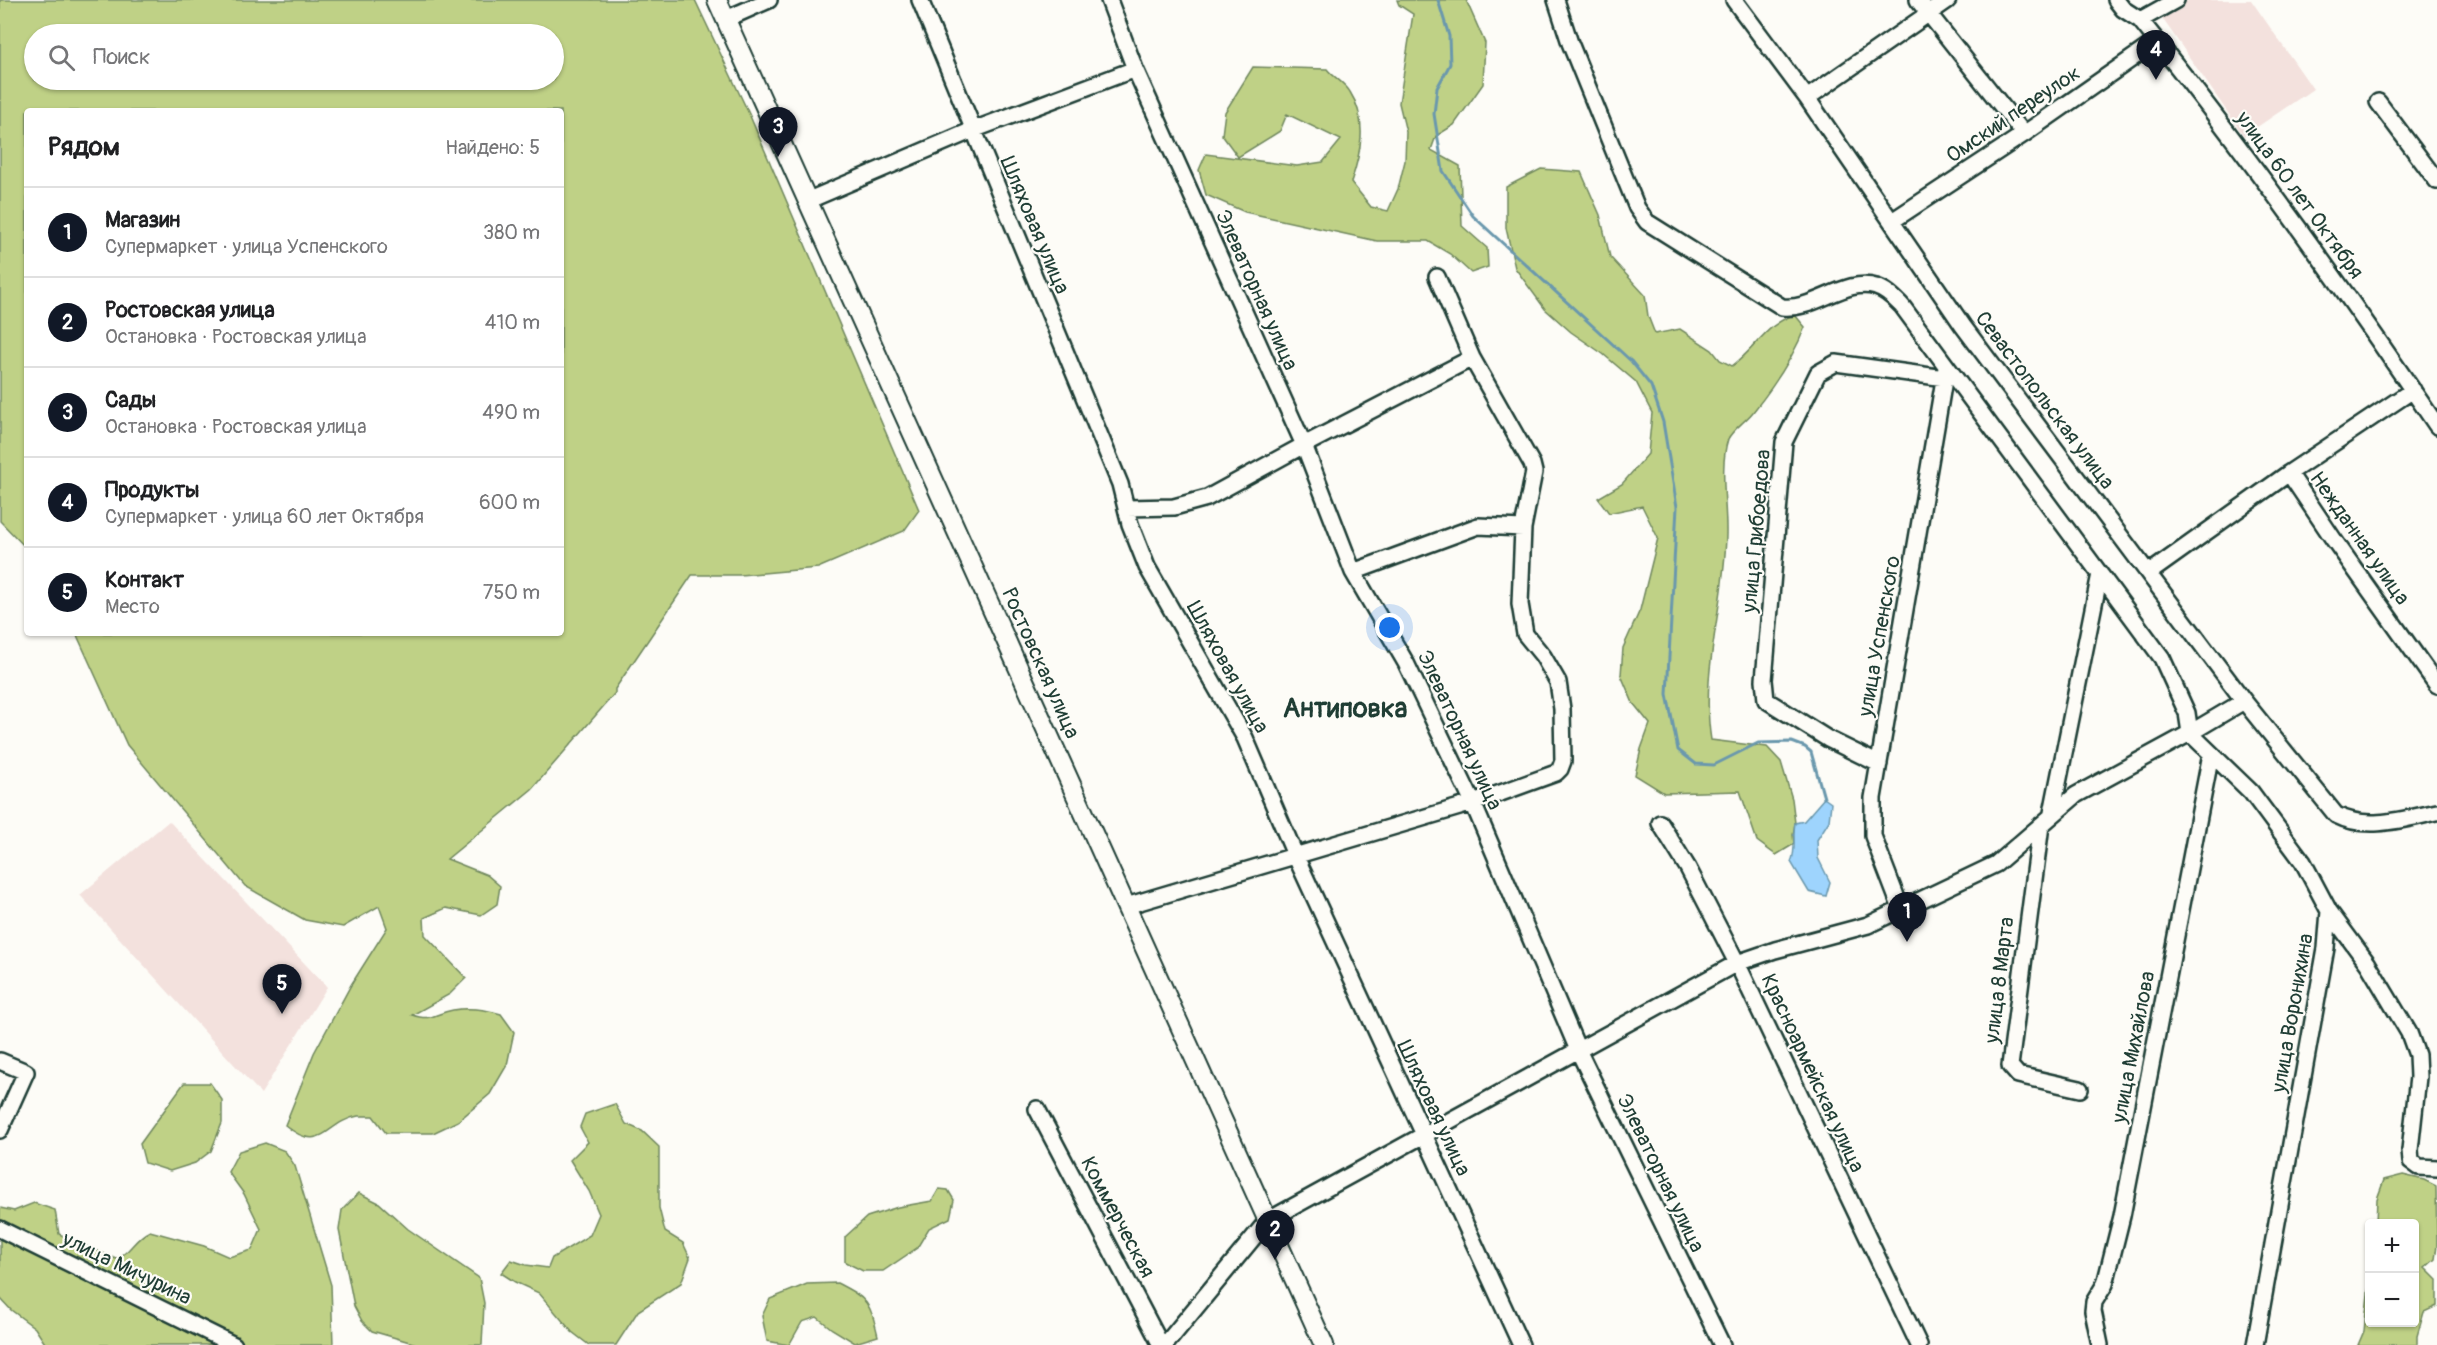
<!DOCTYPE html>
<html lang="ru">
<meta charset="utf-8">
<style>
body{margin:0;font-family:Pangolin,sans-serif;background:#f2f2f2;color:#202124}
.controls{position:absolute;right:18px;bottom:18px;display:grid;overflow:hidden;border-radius:6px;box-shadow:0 2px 4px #0004}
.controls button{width:54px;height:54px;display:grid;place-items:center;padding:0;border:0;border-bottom:2px solid #e0e0e0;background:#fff;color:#202124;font:30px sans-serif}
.you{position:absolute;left:1390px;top:628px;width:21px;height:21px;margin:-15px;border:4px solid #fff;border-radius:50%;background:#1a73e8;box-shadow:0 0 0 9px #1a73e833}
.badge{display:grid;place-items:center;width:39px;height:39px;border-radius:50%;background:#111827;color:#fff;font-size:20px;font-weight:700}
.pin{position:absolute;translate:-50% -50px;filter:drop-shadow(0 2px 3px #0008)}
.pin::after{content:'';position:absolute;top:32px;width:21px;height:18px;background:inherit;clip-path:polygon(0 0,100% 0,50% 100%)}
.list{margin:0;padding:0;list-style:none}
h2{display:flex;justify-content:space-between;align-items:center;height:78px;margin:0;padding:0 24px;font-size:26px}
h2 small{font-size:20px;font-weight:400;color:#757577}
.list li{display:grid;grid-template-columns:39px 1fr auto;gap:18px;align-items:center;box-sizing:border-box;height:90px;padding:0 24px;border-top:2px solid #e0e0e0}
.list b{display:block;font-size:22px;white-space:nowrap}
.list p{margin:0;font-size:20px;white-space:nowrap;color:#757577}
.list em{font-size:20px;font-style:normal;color:#757577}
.icon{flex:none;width:33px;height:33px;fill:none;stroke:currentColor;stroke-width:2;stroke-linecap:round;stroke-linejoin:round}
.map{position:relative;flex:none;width:2437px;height:1345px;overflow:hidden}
.search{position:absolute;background:#fff;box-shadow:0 2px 4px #0004;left:24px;top:24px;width:540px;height:66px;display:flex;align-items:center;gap:15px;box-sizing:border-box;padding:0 21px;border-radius:33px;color:#757577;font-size:22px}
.panel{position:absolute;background:#fff;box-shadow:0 2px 4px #0004;left:24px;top:108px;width:540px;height:528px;border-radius:6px}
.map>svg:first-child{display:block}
.built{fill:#f3e1dd}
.green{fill:#bfd186;stroke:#6f875d;stroke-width:1.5;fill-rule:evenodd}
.water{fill:#9ed4fd;stroke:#6b98ad;stroke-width:1.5}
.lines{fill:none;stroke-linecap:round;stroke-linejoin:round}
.stream{stroke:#6b98ad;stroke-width:3}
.minor-casing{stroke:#1f3d34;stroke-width:20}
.major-casing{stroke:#1f3d34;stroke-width:22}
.minor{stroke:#fdfcf7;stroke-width:15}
.major{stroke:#fdfcf7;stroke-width:18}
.labels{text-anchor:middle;stroke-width:4.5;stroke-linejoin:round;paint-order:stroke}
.street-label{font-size:21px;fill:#1f3d34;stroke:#fdfcf7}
.district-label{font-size:27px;font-weight:bold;fill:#1f3d34;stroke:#fdfcf7}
</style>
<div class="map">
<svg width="2437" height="1345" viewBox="0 0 2437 1345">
<rect width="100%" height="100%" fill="#fdfcf7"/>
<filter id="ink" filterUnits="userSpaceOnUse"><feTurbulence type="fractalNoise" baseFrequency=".0167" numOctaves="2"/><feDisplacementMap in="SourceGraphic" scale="12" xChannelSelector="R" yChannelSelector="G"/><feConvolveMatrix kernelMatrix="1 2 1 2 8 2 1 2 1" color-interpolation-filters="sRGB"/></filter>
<g filter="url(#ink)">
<path class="built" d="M 2188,0 L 2251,0 L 2313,89 L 2244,136 L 2162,18 Z
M 169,821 L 327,987 L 261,1094 L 80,895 Z"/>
<path class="green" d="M 0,0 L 695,0 L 750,116 L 919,510 L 904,531 L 818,568 L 740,575 L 692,575 L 615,689 L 615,693 L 532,789 L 447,859 L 487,875 L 500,886 L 497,904 L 481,915 L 446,908 L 424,918 L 425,935 L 466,978 L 450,994 L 412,1015 C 434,1022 434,1013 453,1010 C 470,1007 485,1009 501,1014 L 514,1032 L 507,1065 L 490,1094 L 458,1121 L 433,1133 L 386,1133 L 373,1116 C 368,1116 363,1116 358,1116 C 325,1122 322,1156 285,1125 L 314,1053 L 351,985 L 387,928 L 379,906 L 343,927 L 305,920 L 245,886 L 127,745 L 76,633 L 561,633 L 561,111 L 27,111 L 27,549 L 0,521 ZM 34,34 L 554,34 L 554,80 L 34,80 Z
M 1397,0 L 1466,0 L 1485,43 L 1483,84 L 1454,125 L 1436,136 L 1431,150 L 1460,166 L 1462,226 L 1487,248 L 1488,267 L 1471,273 L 1450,254 L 1428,241 L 1377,241 L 1245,212 L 1206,195 L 1199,170 L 1206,154 L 1297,166 L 1323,162 L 1341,140 L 1287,114 L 1280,131 L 1238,157 L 1222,135 L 1225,112 L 1253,67 L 1327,69 C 1333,77 1345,83 1350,92 C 1368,120 1361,153 1351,182 L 1371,207 L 1388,211 L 1398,189 L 1405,161 L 1406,132 L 1399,103 L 1413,14 L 1399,5 Z
M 1541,169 L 1581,172 L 1600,215 L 1610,257 L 1645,295 L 1648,316 L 1655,334 L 1680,329 L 1712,350 L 1720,360 L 1732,366 C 1754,351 1767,322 1795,315 L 1805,327 C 1793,358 1774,386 1753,412 C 1746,421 1732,430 1728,439 C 1719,467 1727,506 1726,535 C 1725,603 1700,672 1711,740 L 1767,747 L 1781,762 L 1792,799 L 1795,823 L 1793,835 L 1794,844 L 1776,855 L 1757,841 L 1740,791 L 1664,793 L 1635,775 L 1641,749 L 1650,724 L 1633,703 L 1621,675 L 1623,648 L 1640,610 L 1658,538 L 1642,506 L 1609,513 L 1598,498 L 1622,484 L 1648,454 L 1652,413 L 1636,382 L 1603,354 L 1571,332 L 1545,309 L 1515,268 L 1506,228 L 1506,187 Z
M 184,1083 L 210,1083 L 222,1100 L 222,1123 L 211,1151 L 195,1163 L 170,1171 L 145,1163 L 140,1144 Z
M 615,1104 L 626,1124 L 642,1131 L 659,1147 L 659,1208 L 665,1232 L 683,1243 L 690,1258 L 681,1283 L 638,1311 L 616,1345 L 589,1345 L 572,1332 L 539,1293 L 515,1282 L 501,1273 L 511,1260 L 526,1265 L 548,1268 L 552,1258 L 590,1235 L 599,1214 L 589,1191 L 570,1160 L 588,1142 L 580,1127 L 585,1114 Z
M 265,1143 L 285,1151 L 295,1166 L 331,1285 L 333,1345 L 46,1345 L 35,1328 L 11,1310 L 0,1298 L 0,1208 L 14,1211 L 34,1203 L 55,1210 L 59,1234 L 116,1259 C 131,1253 133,1239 150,1231 L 204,1246 L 229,1257 L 252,1250 L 261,1229 L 244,1194 L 228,1172 L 239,1151 Z
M 2403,1175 L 2424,1180 L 2436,1186 L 2437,1245 L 2435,1259 L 2425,1268 L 2437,1280 L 2437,1306 L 2424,1312 L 2417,1336 L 2417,1345 L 2358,1345 L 2364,1331 L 2369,1285 L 2370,1322 L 2414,1322 L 2414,1224 L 2376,1223 L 2377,1199 L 2384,1180 Z
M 939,1189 L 948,1190 L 954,1200 L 950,1218 L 929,1228 L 917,1248 L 883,1271 L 863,1271 L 845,1262 L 845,1237 L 867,1217 L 898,1207 L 932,1201 Z
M 359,1193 L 379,1203 L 408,1229 L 479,1278 L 484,1303 L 482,1345 L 420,1345 L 372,1331 L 362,1321 L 354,1306 L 339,1230 L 342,1210 Z
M 837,1283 C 868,1299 870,1302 878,1336 L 855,1343 L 832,1329 L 817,1317 L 802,1322 L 789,1345 L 767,1341 L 762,1316 L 770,1299 L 807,1284 Z"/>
<path class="water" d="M 1824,798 L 1831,803 L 1829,821 L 1817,840 L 1818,858 L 1830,882 L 1826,896 L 1809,892 L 1791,862 C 1797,849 1792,837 1795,823 L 1804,821 Z"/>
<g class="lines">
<path class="stream" d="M 1438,0 L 1449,36 L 1450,64 L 1437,88 L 1434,114 L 1443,171 L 1473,216 L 1631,361 L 1651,386 L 1663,422 L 1677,507 L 1667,694 L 1678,750 L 1696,764 L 1714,765 L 1758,743 L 1792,742 L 1805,747 L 1811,752 L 1824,798"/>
<g class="minor-casing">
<path id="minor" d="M 920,0 L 1120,484 L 1130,524 L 1147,567 L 1245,738 L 1296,857 L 1521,1345
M 1109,0 L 1135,69 L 1304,445 L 1353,572 L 1406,663 L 1473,803 L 1578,1050 L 1722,1345
M 1556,0 L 1570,43 L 1637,208 L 1647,222 L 1782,307 C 1814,311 1846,277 1876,287 C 1887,290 1895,299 1902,306 L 2162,658 L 2187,713 L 2190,733 L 2251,792 L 2303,862 L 2329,911 L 2326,948 L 2255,1345
M 1734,0 L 1807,98 L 1963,326 L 2244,701 L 2336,815 C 2367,831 2404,819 2437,812
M 1918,0 L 2024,134
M 2116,0 L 2123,9 L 2140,20 C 2246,151 2343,287 2437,426
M 726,19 L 769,0
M 2140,20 L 2176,0
M 1807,98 L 1948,0
M 2378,102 L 2437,181
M 809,200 L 973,130 L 1135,69
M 1892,221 L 2024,134 L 2157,41
M 2289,473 L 2334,540 L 2437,685
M 1127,508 L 1174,507 L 1207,498 L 1304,445 L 1472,358
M 1353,572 L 1478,526 L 1523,528
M 2149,573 L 2289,473 L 2413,390
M 1879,764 L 1828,739 L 1766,700 L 1764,680 L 1784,442 L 1818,373 L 1836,363 L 1945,378
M 2052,813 L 2100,574
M 1660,823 L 1688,868 L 1737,963 L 1919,1345
M 2041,825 L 2010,1066 L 2018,1075 L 2080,1089
M 1126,906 L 1473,803 L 1556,773 L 1560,769 L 1563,761 L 1562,709 L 1558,682 L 1543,656 L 1525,634 L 1520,604 L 1523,528 L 1534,472 L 1532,464 L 1472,358 L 1437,277
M 1901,909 L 1873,836 L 1873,798 L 1946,368
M 2329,911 L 2368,964 L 2409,1033 L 2417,1055 L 2418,1077 L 2410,1150 L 2411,1161 L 2419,1167 L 2437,1168
M 0,1061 L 26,1072 L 0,1130
M 1037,1109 L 1161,1345
M 0,1229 L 234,1345
M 1165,1345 L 1267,1221 L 1737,963 L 1775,950 L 1868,925 L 1996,864 L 2076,795 L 2190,733 L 2244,701
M 2100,1345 L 2093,1311 L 2094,1302 L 2105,1284 L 2122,1216 L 2211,754"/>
</g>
<g class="major-casing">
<path id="major" d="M 717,0 L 1324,1345"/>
</g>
<use href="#minor" class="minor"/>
<use href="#major" class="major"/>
</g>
</g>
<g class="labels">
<g class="street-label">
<text transform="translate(2013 114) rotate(-34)" y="7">Омский переулок</text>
<text transform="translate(2300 195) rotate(54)" y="7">улица 60 лет Октября</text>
<text transform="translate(1035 225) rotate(67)" y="7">Шляховая улица</text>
<text transform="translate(1257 290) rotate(66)" y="7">Элеваторная улица</text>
<text transform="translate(2045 400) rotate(53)" y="7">Севастопольская улица</text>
<text transform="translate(1756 531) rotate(-85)" y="7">улица Грибоедова</text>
<text transform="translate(2360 538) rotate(55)" y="7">Нежданная улица</text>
<text transform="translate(1879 636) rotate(-80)" y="7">улица Успенского</text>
<text transform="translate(1041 663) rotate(66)" y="7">Ростовская улица</text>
<text transform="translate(1228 667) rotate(61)" y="7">Шляховая улица</text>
<text transform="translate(1460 730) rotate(65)" y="7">Элеваторная улица</text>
<text transform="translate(1999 980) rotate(-83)" y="7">улица 8 Марта</text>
<text transform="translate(2292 1013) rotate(-80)" y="7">улица Воронихина</text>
<text transform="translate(2133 1047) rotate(-79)" y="7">улица Михайлова</text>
<text transform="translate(1813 1073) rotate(65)" y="7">Красноармейская улица</text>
<text transform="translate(1434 1108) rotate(65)" y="7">Шляховая улица</text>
<text transform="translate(1661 1173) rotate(64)" y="7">Элеваторная улица</text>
<text transform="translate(1118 1217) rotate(62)" y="7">Коммерческая</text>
<text transform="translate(127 1268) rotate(26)" y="7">улица Мичурина</text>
</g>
<g class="district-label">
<text x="1345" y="717">Антиповка</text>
</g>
</g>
</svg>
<div class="controls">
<button>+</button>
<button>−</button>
</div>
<div class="you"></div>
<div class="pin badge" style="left:1907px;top:942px">1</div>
<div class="pin badge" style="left:1275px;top:1260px">2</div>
<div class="pin badge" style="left:778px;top:157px">3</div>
<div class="pin badge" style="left:2156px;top:80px">4</div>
<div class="pin badge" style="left:282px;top:1014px">5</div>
<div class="search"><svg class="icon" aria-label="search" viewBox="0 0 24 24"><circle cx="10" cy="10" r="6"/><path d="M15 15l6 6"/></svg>Поиск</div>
<section class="panel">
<h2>Рядом<small>Найдено: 5</small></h2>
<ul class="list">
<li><span class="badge">1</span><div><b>Магазин</b><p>Супермаркет · улица Успенского</p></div><em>380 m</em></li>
<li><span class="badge">2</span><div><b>Ростовская улица</b><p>Остановка · Ростовская улица</p></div><em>410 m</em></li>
<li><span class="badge">3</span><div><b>Сады</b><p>Остановка · Ростовская улица</p></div><em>490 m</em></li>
<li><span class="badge">4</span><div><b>Продукты</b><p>Супермаркет · улица 60 лет Октября</p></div><em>600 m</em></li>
<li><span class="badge">5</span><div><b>Контакт</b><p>Место</p></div><em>750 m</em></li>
</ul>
</section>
</div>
